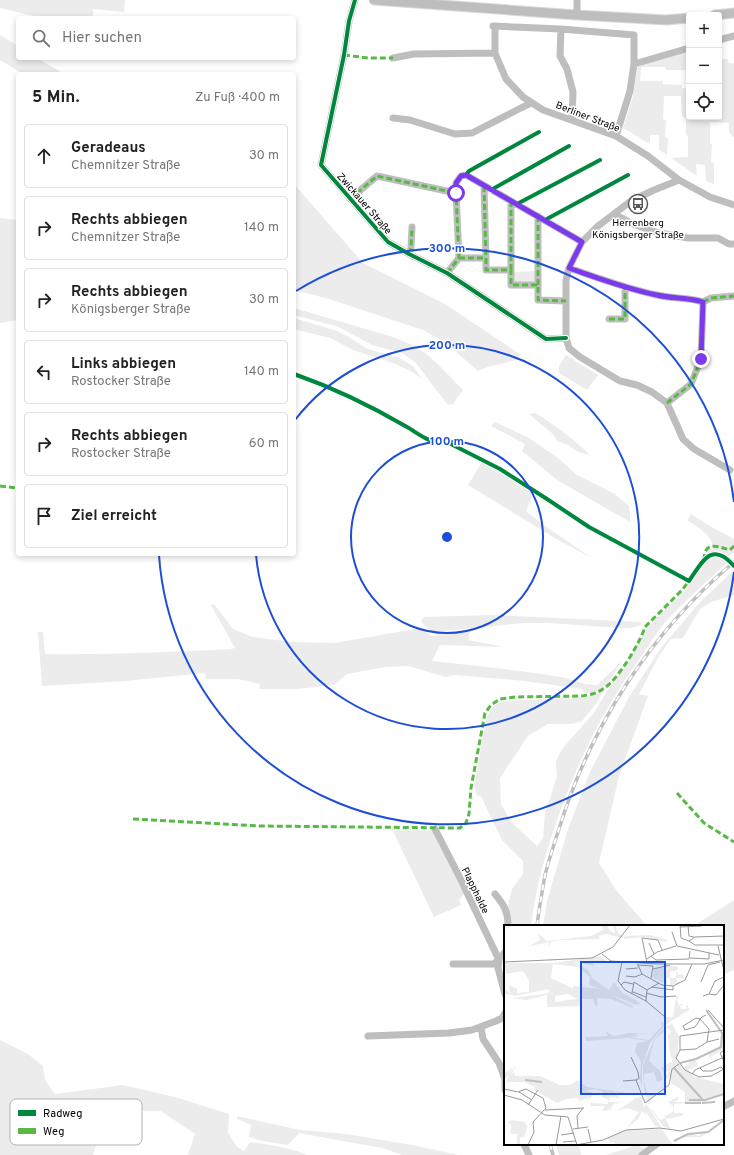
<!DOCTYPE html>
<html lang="de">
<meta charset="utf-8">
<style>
body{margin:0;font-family:Overpass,sans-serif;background:#f6f6f6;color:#222}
.controls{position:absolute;right:12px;top:12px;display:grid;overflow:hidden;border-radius:4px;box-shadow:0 2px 6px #0003}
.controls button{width:36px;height:36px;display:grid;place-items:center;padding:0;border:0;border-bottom:1px solid #e0e0e0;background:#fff;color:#222;font:20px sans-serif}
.stop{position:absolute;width:12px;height:12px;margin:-9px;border:3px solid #7c3aed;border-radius:50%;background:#fff}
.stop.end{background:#7c3aed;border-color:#fff;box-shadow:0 1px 4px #0008}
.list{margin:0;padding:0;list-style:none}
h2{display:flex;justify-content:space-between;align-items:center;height:52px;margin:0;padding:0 16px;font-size:17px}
h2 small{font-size:13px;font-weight:400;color:#767676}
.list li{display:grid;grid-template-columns:26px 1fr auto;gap:12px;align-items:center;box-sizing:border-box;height:64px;margin:0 8px 8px;padding:0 8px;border:1px solid #e0e0e0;border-radius:4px}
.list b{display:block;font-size:15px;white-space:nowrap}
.list p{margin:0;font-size:13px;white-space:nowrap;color:#767676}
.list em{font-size:13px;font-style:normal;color:#767676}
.icon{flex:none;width:22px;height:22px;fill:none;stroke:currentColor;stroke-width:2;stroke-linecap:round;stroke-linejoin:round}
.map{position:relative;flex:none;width:734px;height:1155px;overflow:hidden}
.search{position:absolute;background:#fff;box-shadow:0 2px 6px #0003;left:16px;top:16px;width:280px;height:44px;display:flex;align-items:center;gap:10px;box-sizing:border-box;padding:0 14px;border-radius:4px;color:#767676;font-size:15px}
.panel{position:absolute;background:#fff;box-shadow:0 2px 6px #0003;left:16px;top:72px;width:280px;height:484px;border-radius:4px}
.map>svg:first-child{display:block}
.green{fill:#ececec}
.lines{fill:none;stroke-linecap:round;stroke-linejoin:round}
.major-casing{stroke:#dbdbdb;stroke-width:11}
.minor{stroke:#bebebe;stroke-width:7}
.major{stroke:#bebebe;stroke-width:9}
.rail-casing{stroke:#bebebe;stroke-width:3.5}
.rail{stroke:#fff;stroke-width:2;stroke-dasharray:6;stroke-linecap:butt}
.quiet{stroke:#58b947;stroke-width:3;stroke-dasharray:6 3;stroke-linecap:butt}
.cycleway-casing{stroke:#fff;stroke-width:6}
.cycleway{stroke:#00873e;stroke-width:4}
.route{stroke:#7c3aed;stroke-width:5}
.ring{fill:none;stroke:#1d4ed8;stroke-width:2}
.labels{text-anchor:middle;stroke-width:3;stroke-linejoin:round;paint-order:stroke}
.street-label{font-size:10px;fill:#000;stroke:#fff}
.poi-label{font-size:10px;fill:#000;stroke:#fff}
.inset-river{fill:none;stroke:#bfbfbf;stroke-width:2}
.inset-road{fill:none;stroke:#999;stroke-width:1}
.view{fill:#1d4ed8;fill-opacity:0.15;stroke:#1d4ed8;stroke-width:2}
.inset-edge{fill:none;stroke:#000;stroke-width:2}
.key{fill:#fff;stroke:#b2b2b2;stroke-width:1}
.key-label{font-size:11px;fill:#000}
.centre{fill:#1d4ed8;stroke:#fff;stroke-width:2}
.ring-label{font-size:12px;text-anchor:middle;font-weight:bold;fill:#1d4ed8;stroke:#fff;stroke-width:3;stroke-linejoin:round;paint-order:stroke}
</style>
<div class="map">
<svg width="734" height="1155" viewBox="0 0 734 1155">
<rect width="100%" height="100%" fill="#fff"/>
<path class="green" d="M 0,0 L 125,0 L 124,12 L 93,9 L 93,18 L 42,18 L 0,8 Z
M 0,35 L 10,41 L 18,46 L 18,58 L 36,58 L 58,70 L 62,74 L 23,74 L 0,60 Z
M 689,51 L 689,74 L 686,75 L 685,70 L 666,70 L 665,67 L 641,67 L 640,81 L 663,81 L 663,84 L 682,85 L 682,88 L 689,89 L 689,117 L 719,117 L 719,59 L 728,59 L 729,63 L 734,63 L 734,161 L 734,138 L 729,132 L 729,123 L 710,122 L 710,144 L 712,144 L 711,162 L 714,163 L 714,184 L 706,181 L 705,165 L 696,164 L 697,176 L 671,158 L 688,157 L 688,137 L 686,134 L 686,119 L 682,116 L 681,96 L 664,96 L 663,119 L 666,120 L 665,137 L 668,139 L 667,155 L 659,150 L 659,135 L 650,135 L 650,144 L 623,128 L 633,96 L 638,65 Z
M 294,184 L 363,263 L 445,304 L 521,355 L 517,360 L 488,367 L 478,371 L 446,343 L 423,330 L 329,299 L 294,290 Z
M 0,218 L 18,220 L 18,320 L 0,323 Z
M 536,271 L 535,282 L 514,282 L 514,272 L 515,272 Z
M 294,308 L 393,337 C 402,341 411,344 419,349 C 436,360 449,376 463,390 L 453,404 L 448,405 L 415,362 L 402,353 L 372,345 L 339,327 L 294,315 Z
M 294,318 L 337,331 L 347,336 L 368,349 L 400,358 L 414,367 L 422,379 L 414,373 L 396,364 L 353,350 L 330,338 L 294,329 Z
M 566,355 L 598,375 L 587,390 L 559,373 L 559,366 Z
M 535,413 C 556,425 573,439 590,455 L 578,452 L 568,445 L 557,441 L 554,435 L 529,414 Z
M 495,422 L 529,438 L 558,458 L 577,475 L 615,494 L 629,506 L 630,515 L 630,522 L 557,480 L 522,451 L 525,444 L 491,426 Z
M 482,462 L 499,471 L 534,492 L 526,511 L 545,526 L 592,558 L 558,540 L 468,485 Z
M 691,514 L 708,525 L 734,539 L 734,553 L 729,556 C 721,552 715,551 706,555 L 706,552 L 708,549 L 713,548 C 713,535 696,526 687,520 Z
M 716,557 L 722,557 L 727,563 C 707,581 686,600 668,619 C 658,630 651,642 643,654 C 603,708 574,768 553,832 C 543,862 535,894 531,926 L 511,926 L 508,905 L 512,889 L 523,874 L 523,861 L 502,840 L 481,796 L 477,796 L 474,787 L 486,719 L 492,707 L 502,701 L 588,697 L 603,691 L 598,701 L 582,721 L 571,724 L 548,724 L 528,736 L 500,778 L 501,804 L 511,822 L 537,846 L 543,838 L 545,814 L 557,776 L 556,761 L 561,751 L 568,742 L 594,713 L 608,689 L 626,665 L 647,628 L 661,613 L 686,589 L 698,571 L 708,559 Z
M 734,570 L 734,595 L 711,602 L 700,609 L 683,638 L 671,639 L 659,656 L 639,694 L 648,696 L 619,776 L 599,863 L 616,890 L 647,926 L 543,926 L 547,901 L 568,829 L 590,772 L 629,697 L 661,648 L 700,602 Z
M 214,604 L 233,629 L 253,637 L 292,642 L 334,643 L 421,628 L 431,636 L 470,631 L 468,640 L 504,647 L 440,645 L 432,661 C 475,666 518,670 561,677 C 573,679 584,686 597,685 L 623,660 L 608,683 L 599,690 L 585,694 L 582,689 L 525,681 L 455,675 L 446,677 L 408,666 L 385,667 L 347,674 L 334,685 L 297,689 L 259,689 L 260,684 L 238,679 L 206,679 L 205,673 L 126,681 L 42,686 L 38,632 L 43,632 L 45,654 C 107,655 169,652 231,649 L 235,648 L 211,605 Z
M 491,615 L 642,622 L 641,625 L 631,628 L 619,628 L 549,623 L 524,623 L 433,632 L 427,628 L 421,621 L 424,617 Z
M 392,829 L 434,830 L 464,894 L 459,900 L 461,905 L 434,917 Z
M 734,900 L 734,970 L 725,974 L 723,971 L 723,926 L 700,926 L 698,923 Z
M 0,1040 L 28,1054 L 43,1066 L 45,1080 L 55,1094 L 123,1085 L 175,1097 L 229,1114 L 228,1133 L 237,1147 L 244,1151 L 250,1142 C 269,1145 288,1147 307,1155 L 188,1155 L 195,1134 L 161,1111 L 122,1111 L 36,1122 L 36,1129 L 99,1137 L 93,1155 L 0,1155 Z
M 237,1116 L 300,1130 L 346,1134 L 412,1145 L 458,1155 L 403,1155 L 382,1148 L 299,1133 L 288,1145 L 262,1141 L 249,1137 L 251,1125 L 237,1119 Z
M 556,1144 L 579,1144 L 581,1155 L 559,1155 Z
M 637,1145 L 645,1149 L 639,1155 L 606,1155 Z"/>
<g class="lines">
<g class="major-casing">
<path id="major" d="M 374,0 L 577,15 L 666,20 L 689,18
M 715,15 L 734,13"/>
</g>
<path class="minor" d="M 355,0 L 349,21 L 344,55 L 321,165 L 388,242 L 409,254 L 447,273 L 546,339 L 566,338
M 577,0 L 577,15
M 493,26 L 561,29 L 634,35 L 634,64 L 630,91 L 616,136
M 495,26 L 495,53 L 506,79 L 523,97 L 543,110 L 616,136 L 648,156 L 679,180 L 710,197 L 734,205
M 561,29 L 560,56 L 567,69 L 573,92 L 572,120
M 719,40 L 734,36
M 393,58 L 414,54 L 495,53
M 634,64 L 689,48
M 393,118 L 410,120 L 455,134 L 472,133 L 519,109 L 531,103
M 679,180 L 654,190 L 631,201 L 598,226 L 582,242 L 569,268 L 566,280 L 566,338 L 569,348 L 580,357 L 620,381 L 637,385 L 652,392 L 667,403 L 683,439 L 694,449 L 730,470
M 484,186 L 486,258
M 350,199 L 377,176 L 456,193
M 614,214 L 633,224 L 655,232 L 688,238 L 718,238 L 729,244 L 734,244
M 409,254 L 411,248 L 412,227
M 459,258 L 486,258 L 486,270 L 511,270 L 511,285 L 538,285 L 538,300 L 566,301
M 569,268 C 598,278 627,289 657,295 C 673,299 688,297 703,302
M 511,270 L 511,201
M 447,273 L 459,258 L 456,193 L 456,183 L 461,176 L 466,175 L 582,242
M 538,285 L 538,216
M 703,302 L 711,298 L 734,296
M 609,319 L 625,319 L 625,287
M 667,403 L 691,384 L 701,359 L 703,302
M 435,829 L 461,880 L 499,960 L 498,968 L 505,994
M 495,894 C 504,905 508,911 508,926
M 453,964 L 494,964 L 505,952
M 481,1027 L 483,1039 L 499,1063 L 505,1079 L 505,1090
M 368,1036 L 449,1033 L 472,1030 L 496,1021 L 502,1018 L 505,1013
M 723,1107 L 734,1101
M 524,1144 L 529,1155
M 642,1155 L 657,1144"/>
<use href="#major" class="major"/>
<g class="rail-casing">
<path id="rail" d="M 537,926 C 539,909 542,892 545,875 C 549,860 554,844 559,829 C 591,725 651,632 734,562
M 550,1144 L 553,1155"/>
</g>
<use href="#rail" class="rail"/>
<path class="quiet" d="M 344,55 L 368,58 L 393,58
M 484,186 L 486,258
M 350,199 L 377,176 L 456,193
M 409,254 L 411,248 L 412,227
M 459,258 L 486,258 L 486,270 L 511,270 L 511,285 L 538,285 L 538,300 L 566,301
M 569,268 C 598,278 627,289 657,295 C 673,299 688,297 703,302
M 511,270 L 511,201
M 447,273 L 459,258 L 456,193 L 456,183 L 461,176 L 466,175 L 582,242
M 538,285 L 538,216
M 703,302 L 711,298 L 734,296
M 609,319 L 625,319 L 625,287
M 667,403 L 691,384 L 701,359 L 703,302
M 0,486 L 18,488
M 704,560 C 704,541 717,546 730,550 L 734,546
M 677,793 L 704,823 L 734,842
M 133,819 L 259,826 L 460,828 L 466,823 L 469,814 L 471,788 L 485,713 L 491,705 L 500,699 L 516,697 L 581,696 C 590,695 599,693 607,686 C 619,677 640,643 645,627 L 683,589 L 690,579"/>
<g class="cycleway-casing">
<path id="cycleway" d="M 355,0 L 349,21 L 344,55 L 321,165 L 388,242 L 409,254 L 447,273 L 546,339 L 566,338
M 466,175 L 469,171 L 539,132
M 491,190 L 569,146
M 517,204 L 600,160
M 545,220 L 628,175
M 294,374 C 334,388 371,406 407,427 C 418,433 430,445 443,440 L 500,469 L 547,499 L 589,527 L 689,581 C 702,562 712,540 734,566"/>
</g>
<use href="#cycleway" class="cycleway"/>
</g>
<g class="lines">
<path class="route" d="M 456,193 L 456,183 L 461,176 L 466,175 L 582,242 L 569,268 C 598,278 627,289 657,295 C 673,299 688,297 703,302 L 701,359"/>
</g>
<g class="ring">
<circle cx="447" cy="537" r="96"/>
<path d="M295 420A192 192 0 1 1 256 555"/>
<path d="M734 572A289 289 0 0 1 159 555M296 291A289 289 0 0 1 734 502"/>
</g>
<defs>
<g id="bus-ring" transform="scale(1)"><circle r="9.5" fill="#fff" stroke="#595959" stroke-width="1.5"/><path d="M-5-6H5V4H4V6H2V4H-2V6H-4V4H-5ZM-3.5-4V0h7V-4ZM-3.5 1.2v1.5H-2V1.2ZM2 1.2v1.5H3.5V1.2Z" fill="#595959"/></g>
</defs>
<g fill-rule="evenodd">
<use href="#bus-ring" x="638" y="204"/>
</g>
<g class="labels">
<g class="street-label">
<text transform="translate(588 116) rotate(21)" y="4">Berliner Straße</text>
<text transform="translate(365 203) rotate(49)" y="4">Zwickauer Straße</text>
<text transform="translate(476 890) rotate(64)" y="4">Plapphalde</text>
</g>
<g class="poi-label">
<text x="638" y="226">Herrenberg<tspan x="638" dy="12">Königsberger Straße</tspan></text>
</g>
</g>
<g transform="translate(504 925)">
<rect width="220" height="220" fill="#fff"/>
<path d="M 97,0 L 103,0 L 106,6 L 111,8 L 109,0 L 111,0 L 114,8 L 120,11 L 118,13 L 102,9 L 95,11 L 96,14 L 56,15 L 47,17 L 44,22 L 45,17 L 26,21 L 36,15 L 34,8 L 43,16 L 87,11 L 99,5 ZM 146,10 L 164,15 L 162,17 L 140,12 L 119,14 L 121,11 ZM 97,31 L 102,36 L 110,37 L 110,38 L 92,36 L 88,38 L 91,41 L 73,37 L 77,36 L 70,37 L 84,45 L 88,53 L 105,65 L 110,57 L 118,67 L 136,78 L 132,80 L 106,69 L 130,82 L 128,83 L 107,74 L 93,73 L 94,80 L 91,81 L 89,74 L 76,74 L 76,81 L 43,82 L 43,70 L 22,75 L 8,73 L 41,69 L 46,67 L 44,64 L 11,71 L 0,68 L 0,64 L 6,68 L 5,60 L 13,64 L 13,68 L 25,67 L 25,55 L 21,49 L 18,46 L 2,49 L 0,38 L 50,38 ZM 49,39 L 74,42 L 86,52 L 85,60 L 97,64 L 69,61 L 68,66 L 68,63 L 47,53 ZM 64,69 L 73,74 L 51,77 L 51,71 ZM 165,40 L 174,42 L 174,45 L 166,47 L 166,53 L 172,53 L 172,47 L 174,47 L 173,50 L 179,49 L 180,53 L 173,53 L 173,57 L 178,58 L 166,60 L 166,53 L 163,53 L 163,60 L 160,51 L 159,58 L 154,55 L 155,48 L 153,55 L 148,52 L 150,45 L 158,42 L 165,45 L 161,42 ZM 172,71 L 175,72 L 173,75 L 175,80 L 178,79 L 179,80 L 176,81 L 177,84 L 183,84 L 182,81 L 184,80 L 185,85 L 160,101 L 146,118 L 138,141 L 138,161 L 136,155 L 133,155 L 136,152 L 137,136 L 131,127 L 133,118 L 144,116 L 124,113 L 82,116 L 81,109 L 82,112 L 104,111 L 101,106 L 110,111 L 125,108 L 150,108 L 131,109 L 135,111 L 126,112 L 145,115 L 158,101 L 156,96 L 161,99 L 162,92 L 169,92 ZM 168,98 L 175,112 L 173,136 L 191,152 L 220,159 L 220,169 L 202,175 L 202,177 L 170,179 L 170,188 L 179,188 L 178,191 L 162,194 L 160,191 L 169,187 L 170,183 L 165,177 L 174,171 L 174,175 L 170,177 L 181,177 L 181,167 L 167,158 L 167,151 L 163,154 L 161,151 L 167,145 L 160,148 L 157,143 L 167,137 L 169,139 L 165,123 L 164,110 L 167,106 L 163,103 L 150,116 L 145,136 L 157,147 L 158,155 L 153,157 L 150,147 L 140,149 L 140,156 L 144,170 L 151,169 L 145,180 L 156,195 L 161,193 L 167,204 L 160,202 L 148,186 L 144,178 L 141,171 L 139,151 L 139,140 L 149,117 L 157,106 ZM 217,106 L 220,112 L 220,124 L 205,133 L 205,128 L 191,135 L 194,140 L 183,146 L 179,142 L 184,141 L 185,137 L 176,138 L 205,128 L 215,122 L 218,114 ZM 13,140 L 10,145 L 6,150 L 10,147 L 11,151 L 36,151 L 56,160 L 66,160 L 74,155 L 83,162 L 103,165 L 105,169 L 104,165 L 129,169 L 131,173 L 138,172 L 140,183 L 142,178 L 157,202 L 151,201 L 141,185 L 143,191 L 138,186 L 134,194 L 123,203 L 135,187 L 123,183 L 116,185 L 106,187 L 114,185 L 131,174 L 129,170 L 111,167 L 110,168 L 117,173 L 107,172 L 105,175 L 98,172 L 99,167 L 91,164 L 81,166 L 88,167 L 87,173 L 75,176 L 74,173 L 62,174 L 53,178 L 30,165 L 31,162 L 20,157 L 2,157 L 5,150 L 0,155 L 0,149 L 10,141 L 3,150 ZM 104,177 L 117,177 L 110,179 L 106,185 L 98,186 L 101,181 L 86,181 L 87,178 L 104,179 ZM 7,195 L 21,197 L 22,201 L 24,200 L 20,212 L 16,213 L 16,220 L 13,220 L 13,209 L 7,209 L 7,199 L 4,198 ZM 214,201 L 197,212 L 180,212 L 172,215 L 179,210 L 187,208 L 194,211 ZM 158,204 L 169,220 L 112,220 L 110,217 L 106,218 L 104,213 L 122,205 Z" fill="#ececec" fill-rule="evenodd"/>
<path class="inset-river" d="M 176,138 L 192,134 L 217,122 L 218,108 L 202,85M 170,143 L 198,174M 21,155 L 38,157M 185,175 L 201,175 L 220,169M 181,178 L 197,178M 198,178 L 211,177M 170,216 L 184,209 L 204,207 L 220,195"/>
<path class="inset-road" d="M 176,0 L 177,13 L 185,16M 184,0 L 185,11 L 190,12M 176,2 L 198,1M 168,7 L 173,21 L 215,30M 220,11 L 191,12 L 185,16 L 191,20 L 220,20M 145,18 L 150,29M 214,21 L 220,46M 98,29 L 107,36 L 153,39 L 200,39 L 220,35M 147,31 L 152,35 L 185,34 L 186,26M 186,33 L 205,34 L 205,28M 143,34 L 153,27 L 172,21M 0,37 L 88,33 L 109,22 L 126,0M 118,37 L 114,56 L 121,65 L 142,76M 143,38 L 138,13 L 154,15 L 158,25M 133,40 L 149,41 L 147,53M 134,40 L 138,49 L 158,60 L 169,61 L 181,55 L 188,39M 122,44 L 134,43M 149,44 L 166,40M 122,51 L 131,52 L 138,49M 197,57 L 204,40 L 216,37M 155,58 L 143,65 L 142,76 L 160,91M 117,60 L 120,57 L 129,59M 147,62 L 169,65 L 169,61M 129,67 L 142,72M 128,68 L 130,57 L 143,65M 142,68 L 157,72 L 172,71M 205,69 L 212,70 L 220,60M 199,71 L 205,69 L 211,56 L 220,52M 204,85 L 220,103M 220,105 L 176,111 L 176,125 L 172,133 L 181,145 L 195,152 L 207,151 L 220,144M 203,117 L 215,114M 176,125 L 192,124 L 203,117 L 205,104 L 196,94 L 192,93 L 179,101 L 181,105 L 191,102 L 194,98 L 196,94 L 198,92 L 202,90M 220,125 L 216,128 L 220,136M 127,132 L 134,147 L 135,153 L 132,155 L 141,178 L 165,160 L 168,144 L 175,139M 196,143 L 199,146 L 208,146 L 217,142 L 219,144M 188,149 L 191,145 L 220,132M 119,156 L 132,155M 0,164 L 14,167 L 22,164 L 39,173 L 42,183 L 29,197 L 30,207 L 24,220M 15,167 L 28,175M 0,170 L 18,175 L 41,190 L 64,192 L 73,220M 24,180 L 34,165M 41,185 L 80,183M 74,203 L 73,191 L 79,183M 69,204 L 84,202M 84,204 L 87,217M 57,210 L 70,208M 59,217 L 72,216M 52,220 L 57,191M 72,220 L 99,215 L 122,205 L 156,203 L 177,206 L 220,194"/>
<path class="view" d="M 77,37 L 161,37 L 161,169 L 77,169 Z"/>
<rect width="220" height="220" class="inset-edge"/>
</g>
<rect x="10" y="1099" width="132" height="46" rx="6" class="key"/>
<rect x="18" y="1110" width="18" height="6" fill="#00873e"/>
<rect x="18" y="1128" width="18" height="6" fill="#58b947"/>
<g class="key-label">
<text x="43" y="1117">Radweg</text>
<text x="43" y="1135">Weg</text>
</g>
<circle cx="447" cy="537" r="6" class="centre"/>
<g class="ring-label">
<text x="447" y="252">300 m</text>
<text x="447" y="349">200 m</text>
<text x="447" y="445">100 m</text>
</g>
</svg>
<div class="controls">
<button>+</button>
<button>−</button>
<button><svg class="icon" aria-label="locate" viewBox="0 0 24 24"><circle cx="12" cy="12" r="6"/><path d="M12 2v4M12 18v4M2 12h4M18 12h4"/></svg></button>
</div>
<div class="stop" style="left:456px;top:193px"></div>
<div class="stop end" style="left:701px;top:359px"></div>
<div class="search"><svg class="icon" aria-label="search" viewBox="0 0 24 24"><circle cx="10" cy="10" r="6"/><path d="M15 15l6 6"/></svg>Hier suchen</div>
<section class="panel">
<h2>5 Min.<small>Zu Fuß · 400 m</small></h2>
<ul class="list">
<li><svg class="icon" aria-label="ahead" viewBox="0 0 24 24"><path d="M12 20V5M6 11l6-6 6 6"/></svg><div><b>Geradeaus</b><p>Chemnitzer Straße</p></div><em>30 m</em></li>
<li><svg class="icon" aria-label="right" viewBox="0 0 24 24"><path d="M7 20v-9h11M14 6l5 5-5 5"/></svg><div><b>Rechts abbiegen</b><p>Chemnitzer Straße</p></div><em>140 m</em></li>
<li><svg class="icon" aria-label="right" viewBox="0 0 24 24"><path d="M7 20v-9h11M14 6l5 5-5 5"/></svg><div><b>Rechts abbiegen</b><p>Königsberger Straße</p></div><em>30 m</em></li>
<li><svg class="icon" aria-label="left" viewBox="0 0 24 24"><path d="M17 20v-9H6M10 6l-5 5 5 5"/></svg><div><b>Links abbiegen</b><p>Rostocker Straße</p></div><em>140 m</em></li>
<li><svg class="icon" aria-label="right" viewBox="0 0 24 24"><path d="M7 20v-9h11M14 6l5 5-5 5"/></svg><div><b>Rechts abbiegen</b><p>Rostocker Straße</p></div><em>60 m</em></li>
<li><svg class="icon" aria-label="arrive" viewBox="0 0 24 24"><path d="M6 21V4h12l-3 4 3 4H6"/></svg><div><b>Ziel erreicht</b></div></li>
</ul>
</section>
</div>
